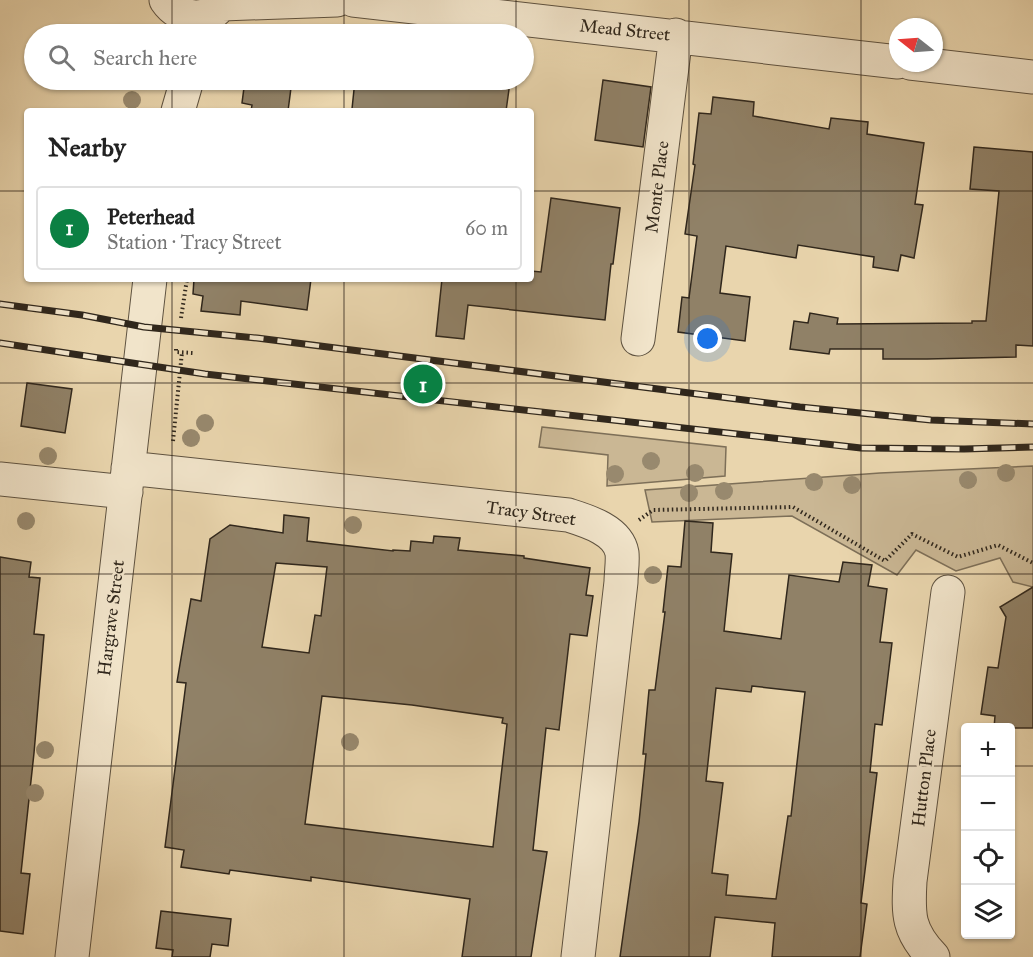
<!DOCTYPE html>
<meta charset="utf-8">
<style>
body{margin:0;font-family:"IM FELL Great Primer",serif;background:#f6f6f6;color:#222}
.controls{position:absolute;right:18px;bottom:18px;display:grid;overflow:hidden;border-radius:6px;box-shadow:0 2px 4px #0004}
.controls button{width:54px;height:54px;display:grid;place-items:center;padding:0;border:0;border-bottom:2px solid #e0e0e0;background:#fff;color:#222;font:30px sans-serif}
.compass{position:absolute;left:889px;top:18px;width:54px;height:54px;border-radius:50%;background:#fff;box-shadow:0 2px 4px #0004;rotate:287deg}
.you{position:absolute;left:708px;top:339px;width:21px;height:21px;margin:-15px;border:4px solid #fff;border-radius:50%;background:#1a73e8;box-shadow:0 0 0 9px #1a73e833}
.badge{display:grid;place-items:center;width:39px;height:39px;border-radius:50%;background:#0b8043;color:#fff;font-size:20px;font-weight:700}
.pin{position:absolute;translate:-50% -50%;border:3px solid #fff;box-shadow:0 2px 6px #0006}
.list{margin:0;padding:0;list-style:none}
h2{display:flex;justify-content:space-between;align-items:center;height:78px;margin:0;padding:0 24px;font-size:26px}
h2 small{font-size:20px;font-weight:400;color:#767676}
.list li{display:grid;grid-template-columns:39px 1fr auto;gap:18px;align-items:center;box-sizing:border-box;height:84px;margin:0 12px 12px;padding:0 12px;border:2px solid #e0e0e0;border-radius:6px}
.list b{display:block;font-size:22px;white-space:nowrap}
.list p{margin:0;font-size:20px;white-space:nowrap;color:#767676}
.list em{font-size:20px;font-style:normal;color:#767676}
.icon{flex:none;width:33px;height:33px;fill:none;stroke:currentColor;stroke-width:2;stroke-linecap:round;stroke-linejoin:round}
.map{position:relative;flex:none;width:1033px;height:957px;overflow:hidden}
.search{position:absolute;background:#fff;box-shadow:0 2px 4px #0004;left:24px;top:24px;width:510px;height:66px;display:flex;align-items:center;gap:15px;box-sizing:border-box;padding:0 21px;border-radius:33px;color:#767676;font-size:22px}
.panel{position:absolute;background:#fff;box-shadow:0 2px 4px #0004;left:24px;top:108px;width:510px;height:174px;border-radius:6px}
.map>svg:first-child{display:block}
.green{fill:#cab794;stroke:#7d6f58;stroke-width:1.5}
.building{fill:#908167;stroke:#30271c;stroke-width:1.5;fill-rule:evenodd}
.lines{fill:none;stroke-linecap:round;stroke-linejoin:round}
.minor-casing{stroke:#5e5240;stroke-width:35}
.path{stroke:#30271c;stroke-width:4;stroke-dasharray:1.5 3;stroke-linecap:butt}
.minor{stroke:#f1e4ca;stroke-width:33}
.rail-casing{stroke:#30271c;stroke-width:7}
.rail{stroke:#f1e4ca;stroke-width:4.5;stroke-dasharray:14;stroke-linecap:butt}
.tree{fill:#98896e}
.grid{fill:none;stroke:#30271c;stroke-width:1.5;stroke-opacity:0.55}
.labels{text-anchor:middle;stroke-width:5;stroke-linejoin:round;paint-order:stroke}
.street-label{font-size:18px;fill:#30271c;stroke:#f1e4ca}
</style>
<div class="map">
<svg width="1033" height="957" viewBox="0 0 1033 957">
<rect width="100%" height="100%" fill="#e9d5ad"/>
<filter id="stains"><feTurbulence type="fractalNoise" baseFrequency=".00333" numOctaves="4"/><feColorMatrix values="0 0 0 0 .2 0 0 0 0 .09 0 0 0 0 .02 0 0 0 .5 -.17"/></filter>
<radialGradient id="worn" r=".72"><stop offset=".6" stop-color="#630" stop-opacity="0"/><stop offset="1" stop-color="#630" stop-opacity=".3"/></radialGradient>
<path class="green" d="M 542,427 L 726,447 L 725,476 L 607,486 L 608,455 L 539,447 Z
M 1033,466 L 1033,587 L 1013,582 L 1000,558 L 956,571 L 916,550 L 897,575 L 792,516 L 652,522 L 645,490 L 880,473 Z"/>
<path class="building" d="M 245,80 L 292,80 L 288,111 L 251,111 L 252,105 L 242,103 Z
M 355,80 L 495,80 L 510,82 L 506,111 L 370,111 L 352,109 Z
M 603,80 L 651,87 L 643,147 L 595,140 Z
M 713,97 L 754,102 L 753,116 L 829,129 L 831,118 L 868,122 L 867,134 L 924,143 L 915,204 L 923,205 L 914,258 L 901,255 L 898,271 L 873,267 L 874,257 L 798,245 L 796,258 L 726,246 L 720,293 L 750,297 L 745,341 L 678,332 L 682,297 L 689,298 L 697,236 L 685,234 L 695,165 L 693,164 L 699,113 L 711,114 Z
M 974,147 L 1033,152 L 1033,346 L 1016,345 L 1016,357 L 927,359 L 883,359 L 883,349 L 830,349 L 829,354 L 790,349 L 794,321 L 808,323 L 810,313 L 838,318 L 837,324 L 972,323 L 972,321 L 986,321 L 999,191 L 970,189 Z
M 551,198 L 620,208 L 613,264 L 611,264 L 605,320 L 468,305 L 464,339 L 436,336 L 442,279 L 531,279 L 531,271 L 541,272 Z
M 194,279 L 311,279 L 307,310 L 241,301 L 240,315 L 201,311 L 203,296 L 193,294 Z
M 27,383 L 72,389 L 65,433 L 21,426 Z
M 284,515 L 309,518 L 307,541 L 393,551 L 393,550 L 410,551 L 411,541 L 433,543 L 434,536 L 460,538 L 458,550 L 524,556 L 524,558 L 590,568 L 586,595 L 593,596 L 587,636 L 570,634 L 559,730 L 546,728 L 533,850 L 547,852 L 531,957 L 462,957 L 470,899 L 311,877 L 311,881 L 230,870 L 229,874 L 181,867 L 184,850 L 165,847 L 186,683 L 177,682 L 191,599 L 201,601 L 210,539 L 230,525 L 283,533 ZM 276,563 L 327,567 L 321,616 L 315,615 L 309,653 L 262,647 ZM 322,696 L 412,705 L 503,718 L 502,723 L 507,724 L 493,847 L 305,824 Z
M 685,521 L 713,523 L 711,552 L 732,554 L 724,631 L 781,639 L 789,575 L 839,582 L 843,562 L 872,565 L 868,586 L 887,589 L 880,642 L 892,643 L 882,725 L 875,724 L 870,772 L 877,773 L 861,903 L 867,904 L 860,957 L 772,957 L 775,923 L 715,917 L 710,957 L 620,957 L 639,822 L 646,754 L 643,754 L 649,690 L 655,690 L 665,612 L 663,612 L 668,566 L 681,567 ZM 752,686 L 805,692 L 791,816 L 788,816 L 776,899 L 726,895 L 728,875 L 712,873 L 723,783 L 706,781 L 716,688 L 751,692 Z
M 0,557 L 31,562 L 29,577 L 40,578 L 34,634 L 44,635 L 34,753 L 21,873 L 30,874 L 23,934 L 0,931 Z
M 1033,587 L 1033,728 L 994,728 L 995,716 L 981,714 L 988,667 L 998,668 L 1006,617 L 1000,607 Z
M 161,911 L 231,919 L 228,946 L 212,944 L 210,957 L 172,957 L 173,950 L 156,948 Z"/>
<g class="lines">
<g class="minor-casing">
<path id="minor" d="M 166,0 C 180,21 211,24 224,0
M 353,0 L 898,62
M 222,4 L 337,0
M 910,63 L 1033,77
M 178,111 L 187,80
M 638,339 L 676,35
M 128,468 L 568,515 C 587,521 618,530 622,553 C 623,562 621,573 621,582 L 578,957
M 0,479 L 126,492
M 72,957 L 150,279
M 933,957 C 908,931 908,915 910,881 L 948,592"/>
</g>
<path class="path" d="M 181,318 L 187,279
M 176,349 L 176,352 L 193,353
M 173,441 L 182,352
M 639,520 L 653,510 L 793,507 L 885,561 L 912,534 L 958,557 L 998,545 L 1033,563"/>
<use href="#minor" class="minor"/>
<g class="rail-casing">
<path id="rail" d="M 0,304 L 82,315 L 144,327 L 257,338 L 800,407 L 931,420 L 1033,424
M 0,343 L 205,374 L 861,448 L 964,449 L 1033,447"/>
</g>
<use href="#rail" class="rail"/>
</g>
<g class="tree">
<circle cx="132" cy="100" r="9"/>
<circle cx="205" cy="423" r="9"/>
<circle cx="191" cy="438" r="9"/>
<circle cx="48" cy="456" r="9"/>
<circle cx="651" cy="461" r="9"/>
<circle cx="695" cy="473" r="9"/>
<circle cx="1006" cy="473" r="9"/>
<circle cx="615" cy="474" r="9"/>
<circle cx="968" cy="480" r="9"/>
<circle cx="814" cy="482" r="9"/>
<circle cx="852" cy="485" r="9"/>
<circle cx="724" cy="491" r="9"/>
<circle cx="689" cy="493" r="9"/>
<circle cx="26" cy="521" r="9"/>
<circle cx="353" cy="525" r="9"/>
<circle cx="653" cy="575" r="9"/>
<circle cx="350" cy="742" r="9"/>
<circle cx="45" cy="750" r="9"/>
<circle cx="35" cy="793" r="9"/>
</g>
<path class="grid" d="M 172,0 L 172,34M 344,0 L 344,34M 516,0 L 516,34M 689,0 L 689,957M 861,0 L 861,957M 172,80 L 172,111M 344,80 L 344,111M 516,80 L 516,111M 0,191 L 27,191M 531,191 L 1033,191M 172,279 L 172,957M 344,279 L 344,957M 516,279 L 516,957M 0,383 L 1033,383M 0,574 L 1033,574M 0,766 L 966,766M 1010,766 L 1033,766"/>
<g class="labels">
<g class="street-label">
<text transform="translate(625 30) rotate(6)" y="6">Mead Street</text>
<text transform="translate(657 187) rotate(-83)" y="6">Monte Place</text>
<text transform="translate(531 513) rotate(8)" y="6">Tracy Street</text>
<text transform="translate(111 618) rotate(-83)" y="6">Hargrave Street</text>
<text transform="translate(924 778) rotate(-83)" y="6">Hutton Place</text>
</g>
</g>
<rect width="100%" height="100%" filter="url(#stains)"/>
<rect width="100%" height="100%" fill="url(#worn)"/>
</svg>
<div class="controls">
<button>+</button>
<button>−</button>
<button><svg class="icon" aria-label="locate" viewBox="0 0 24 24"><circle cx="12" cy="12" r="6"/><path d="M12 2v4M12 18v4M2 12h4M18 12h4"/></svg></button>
<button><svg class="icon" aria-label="layers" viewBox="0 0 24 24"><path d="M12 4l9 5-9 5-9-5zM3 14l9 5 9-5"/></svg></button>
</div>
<svg class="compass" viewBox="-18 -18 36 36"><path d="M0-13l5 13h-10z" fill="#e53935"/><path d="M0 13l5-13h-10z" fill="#767676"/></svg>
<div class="you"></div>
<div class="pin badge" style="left:423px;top:384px">1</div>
<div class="search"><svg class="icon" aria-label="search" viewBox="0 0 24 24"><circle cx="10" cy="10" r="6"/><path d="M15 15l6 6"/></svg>Search here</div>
<section class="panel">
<h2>Nearby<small></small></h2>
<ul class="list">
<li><span class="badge">1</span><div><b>Peterhead</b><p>Station · Tracy Street</p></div><em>60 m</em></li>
</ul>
</section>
</div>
